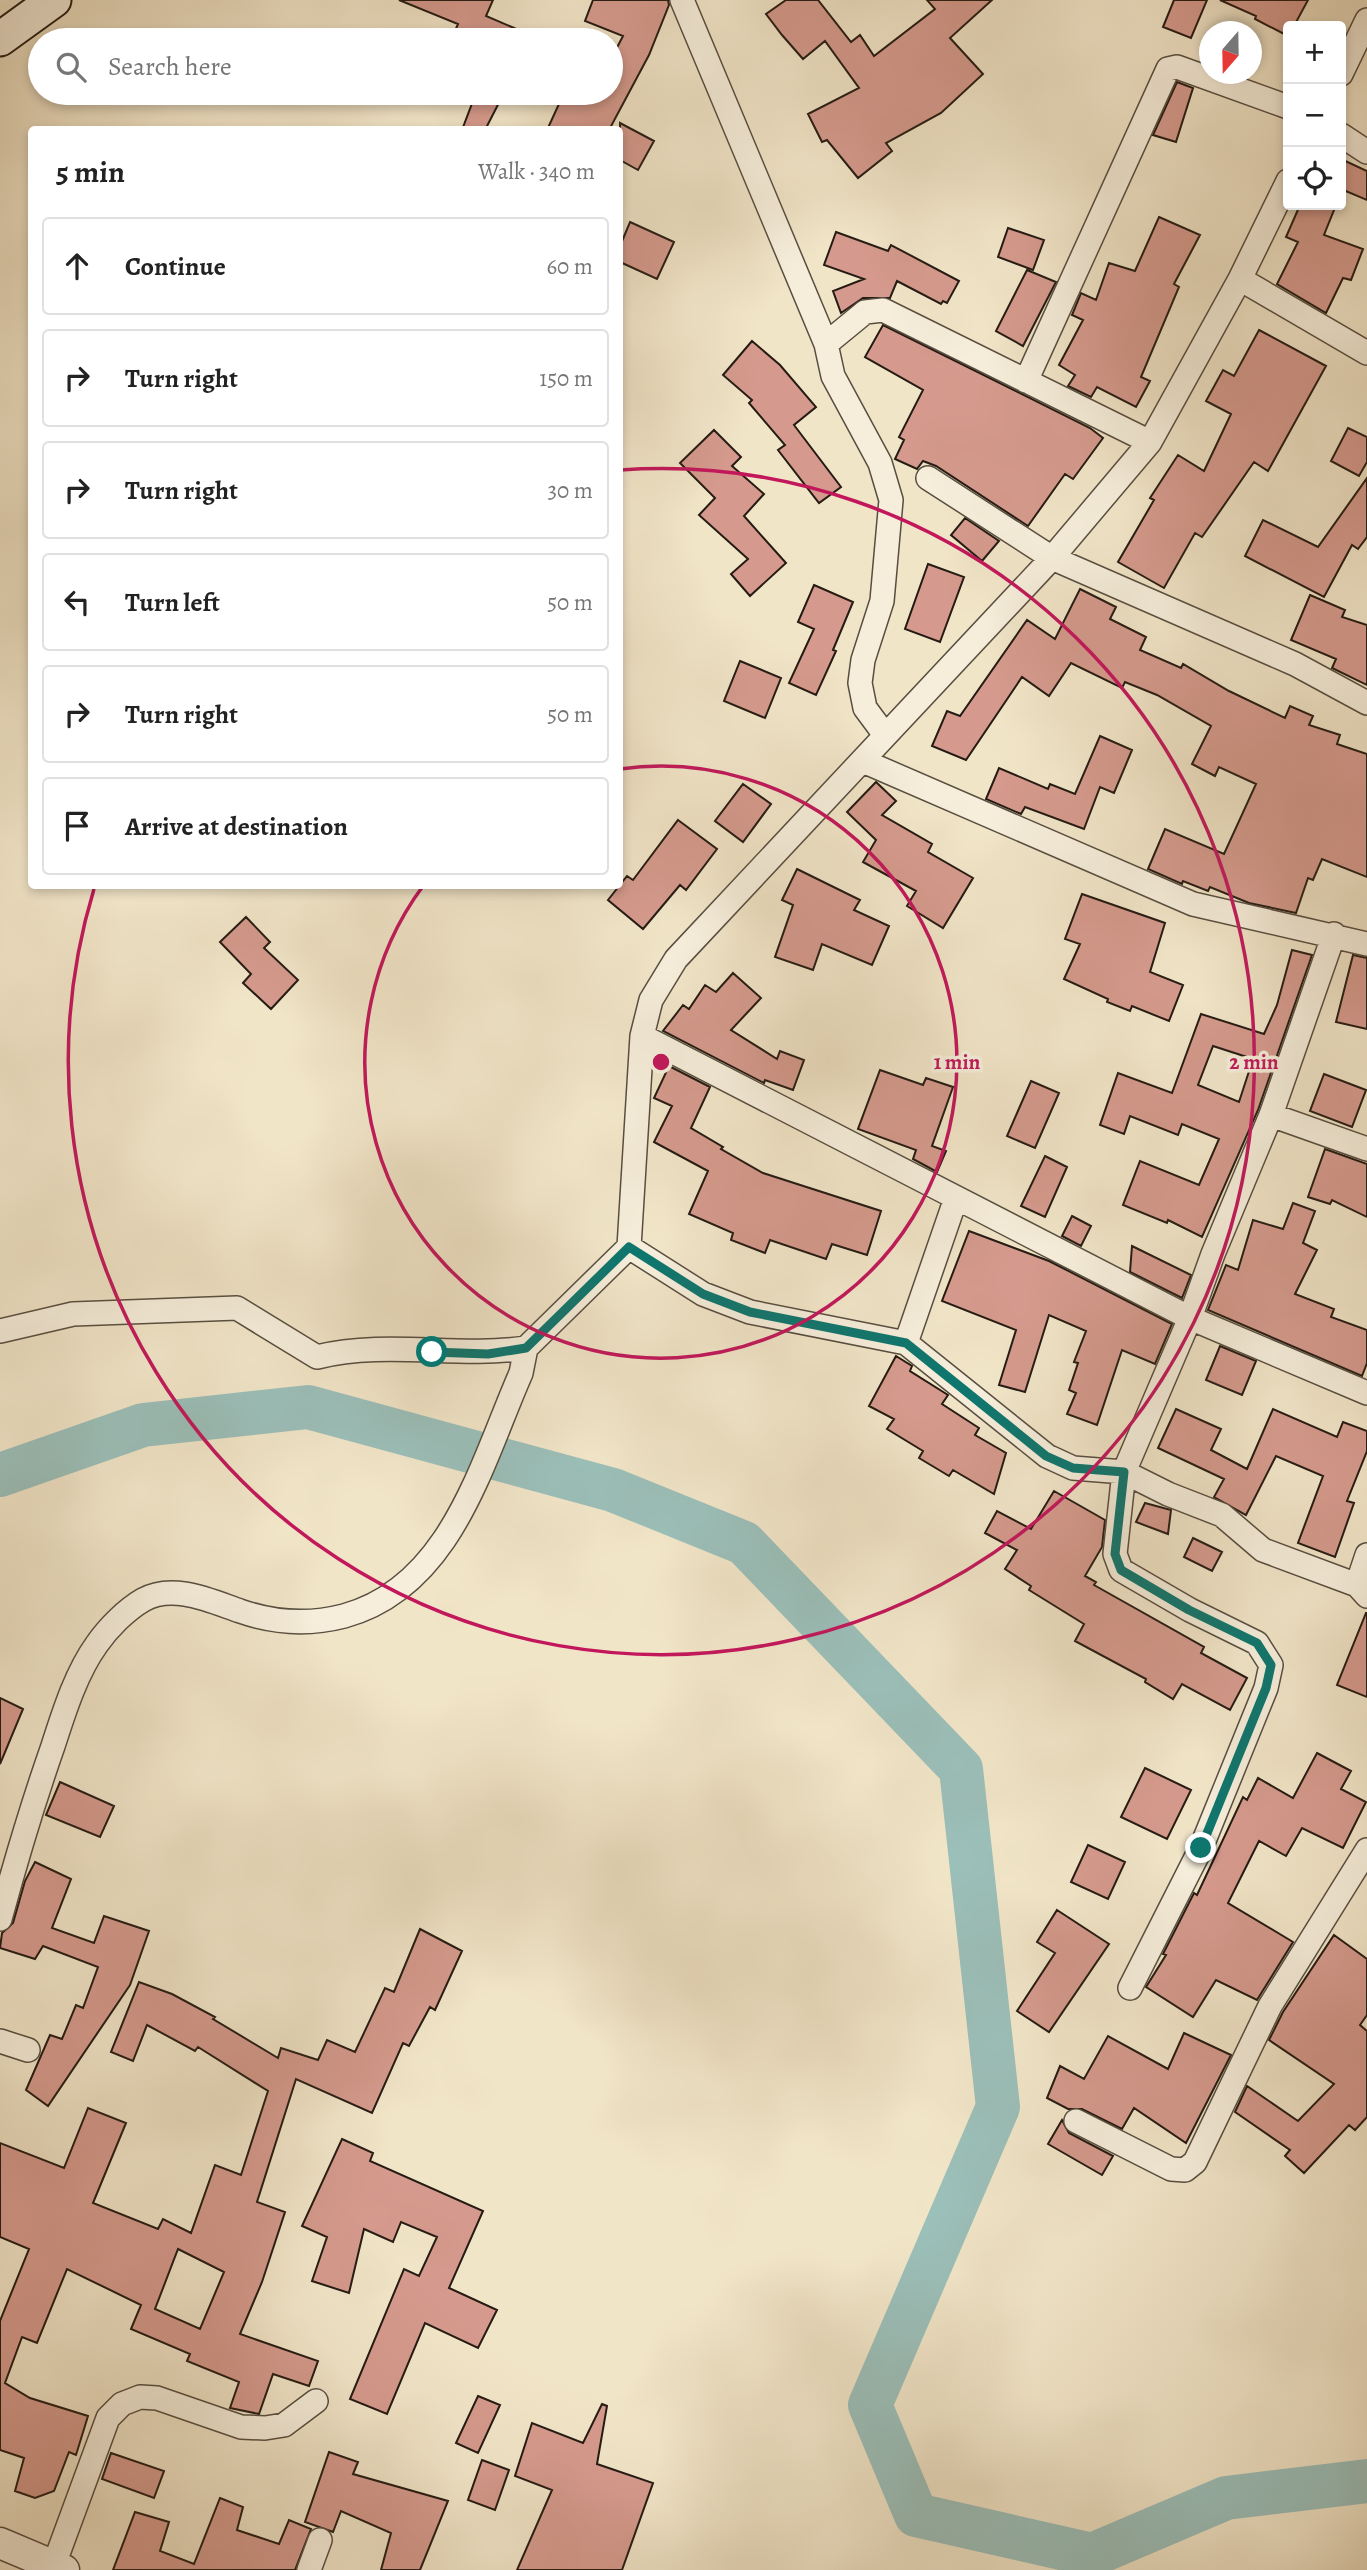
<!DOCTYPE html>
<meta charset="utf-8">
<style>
body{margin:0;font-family:Alegreya,serif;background:#f6f6f6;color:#222}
.controls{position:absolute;right:21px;top:21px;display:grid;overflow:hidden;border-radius:7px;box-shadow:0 4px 10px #0003}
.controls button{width:63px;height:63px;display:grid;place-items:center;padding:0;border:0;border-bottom:2px solid #e0e0e0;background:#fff;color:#222;font:35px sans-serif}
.compass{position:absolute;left:1199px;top:21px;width:63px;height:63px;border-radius:50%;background:#fff;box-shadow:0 4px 10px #0003;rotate:200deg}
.stop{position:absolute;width:21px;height:21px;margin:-16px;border:5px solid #0f766e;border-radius:50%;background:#fff}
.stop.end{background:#0f766e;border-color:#fff;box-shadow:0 2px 7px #0008}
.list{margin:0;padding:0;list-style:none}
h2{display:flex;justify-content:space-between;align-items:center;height:91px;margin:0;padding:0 28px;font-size:30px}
h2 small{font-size:23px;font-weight:400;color:#767676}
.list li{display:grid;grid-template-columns:46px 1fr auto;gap:21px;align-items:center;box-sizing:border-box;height:98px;margin:0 14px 14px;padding:0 14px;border:2px solid #e0e0e0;border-radius:7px}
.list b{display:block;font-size:26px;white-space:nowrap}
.list em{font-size:23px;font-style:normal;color:#767676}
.icon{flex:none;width:38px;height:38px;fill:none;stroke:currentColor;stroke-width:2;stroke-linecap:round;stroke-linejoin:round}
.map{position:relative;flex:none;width:1367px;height:2570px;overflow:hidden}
.search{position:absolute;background:#fff;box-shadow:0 4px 10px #0003;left:28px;top:28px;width:595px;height:77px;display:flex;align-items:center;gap:18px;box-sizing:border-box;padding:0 24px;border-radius:38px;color:#767676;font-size:26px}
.panel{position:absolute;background:#fff;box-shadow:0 4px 10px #0003;left:28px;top:126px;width:595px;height:763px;border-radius:7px}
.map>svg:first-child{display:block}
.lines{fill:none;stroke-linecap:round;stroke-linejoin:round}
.river{stroke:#9bbfb9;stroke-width:44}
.building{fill:#d59a8d;stroke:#251b13;stroke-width:2;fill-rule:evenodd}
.minor-casing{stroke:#584e40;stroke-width:26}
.tertiary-casing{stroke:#584e40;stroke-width:33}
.secondary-casing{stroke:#251b13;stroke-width:37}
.minor{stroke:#f6eedb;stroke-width:23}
.tertiary{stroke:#f6eedb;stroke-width:30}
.secondary{stroke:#f6eedb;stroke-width:33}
.route{stroke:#0f766e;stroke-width:9}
.ring{fill:none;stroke:#c2185b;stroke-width:3.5}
.centre{fill:#c2185b;stroke:#f6eedb;stroke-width:3.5}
.ring-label{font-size:21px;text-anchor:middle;font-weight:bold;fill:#c2185b;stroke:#f6eedb;stroke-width:7;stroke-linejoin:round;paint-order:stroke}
</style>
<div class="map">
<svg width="1367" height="2570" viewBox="0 0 1367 2570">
<rect width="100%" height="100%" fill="#f1e5c8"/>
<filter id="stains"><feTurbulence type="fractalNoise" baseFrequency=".00286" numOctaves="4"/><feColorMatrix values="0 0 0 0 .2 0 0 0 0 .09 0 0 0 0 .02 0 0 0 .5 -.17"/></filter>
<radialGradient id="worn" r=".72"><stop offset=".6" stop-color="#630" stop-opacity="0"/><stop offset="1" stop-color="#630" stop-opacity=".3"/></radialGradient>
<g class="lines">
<path class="river" d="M 0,1475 L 143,1425 L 308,1407 L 613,1490 L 744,1543 L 961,1769 L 998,2107 L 870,2405 L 916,2515 L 1092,2555 L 1226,2498 L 1367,2481"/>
</g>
<path class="building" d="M 399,0 L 493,0 L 486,16 L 542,40 L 451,40 L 458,24 Z
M 593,0 L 668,0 L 669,5 L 649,55 L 609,130 L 547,130 L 564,93 L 611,93 L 611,59 L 623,36 L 585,21 Z
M 786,0 L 818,0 L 851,42 L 860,35 L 874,56 L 935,9 L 927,0 L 992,0 L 950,38 L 983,74 L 941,113 L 886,143 L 892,151 L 858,178 L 827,140 L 822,142 L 808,114 L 859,88 L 825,41 L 803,59 L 782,35 L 766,14 Z
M 1174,0 L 1207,0 L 1191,38 L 1163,27 Z
M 1220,0 L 1308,0 L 1294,26 L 1288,26 L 1288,36 L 1255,19 L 1256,16 Z
M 1177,82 L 1193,88 L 1176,142 L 1153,135 Z
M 476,93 L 504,93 L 485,130 L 462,130 Z
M 620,123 L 654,141 L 638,170 L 620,160 Z
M 1341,159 L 1367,171 L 1367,200 L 1341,189 Z
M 1300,205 L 1336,205 L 1324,235 L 1363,249 L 1351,280 L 1343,278 L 1326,313 L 1277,284 L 1298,242 L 1286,237 Z
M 1159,217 L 1200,235 L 1174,284 L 1179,287 L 1141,377 L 1150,381 L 1136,407 L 1097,387 L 1091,397 L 1068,386 L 1075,375 L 1059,365 L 1083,320 L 1072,315 L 1081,293 L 1096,300 L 1109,263 L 1135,271 Z
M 630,222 L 674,242 L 657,279 L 620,262 L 620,246 Z
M 1008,228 L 1044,240 L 1033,270 L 998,257 Z
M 836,232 L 888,251 L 891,245 L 959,281 L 947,303 L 943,301 L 941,304 L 897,281 L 890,298 L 863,298 L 841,313 L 833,291 L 864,279 L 824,265 Z
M 1027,270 L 1056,282 L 1023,346 L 996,331 Z
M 883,325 L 1090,428 L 1103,438 L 1073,479 L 1065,474 L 1028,526 L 936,466 L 923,461 L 917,469 L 895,459 L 904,440 L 899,437 L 923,390 L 865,357 Z
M 1259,330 L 1326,366 L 1268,471 L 1254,462 L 1202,537 L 1195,533 L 1164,588 L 1118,562 L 1154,500 L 1150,498 L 1178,455 L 1204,471 L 1231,414 L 1206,401 L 1223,370 L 1234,376 Z
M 752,341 L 780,365 L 816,407 L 794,425 L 841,487 L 819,503 L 778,450 L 785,445 L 749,403 L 752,400 L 723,375 Z
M 1348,428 L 1367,437 L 1367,462 L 1359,476 L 1331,461 Z
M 714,430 L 741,457 L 732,466 L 764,494 L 744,516 L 786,563 L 750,596 L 731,574 L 748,559 L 699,515 L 715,498 L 680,463 Z
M 1367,478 L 1367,537 L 1358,549 L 1352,545 L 1324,597 L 1245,556 L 1263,520 L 1318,547 Z
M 965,518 L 999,541 L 982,561 L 951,535 Z
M 928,564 L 964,577 L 940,642 L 905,629 Z
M 814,585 L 853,602 L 833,650 L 836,651 L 816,695 L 789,683 L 814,629 L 798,622 Z
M 1080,589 L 1116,607 L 1110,619 L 1146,637 L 1140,650 L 1181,668 L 1183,664 L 1229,691 L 1285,718 L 1290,706 L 1313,716 L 1309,725 L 1340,735 L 1337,744 L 1367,754 L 1367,877 L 1322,859 L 1313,880 L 1308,878 L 1296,913 L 1249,903 L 1210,887 L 1208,891 L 1183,881 L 1182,884 L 1148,869 L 1165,829 L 1224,854 L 1256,784 L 1219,767 L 1215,776 L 1192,764 L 1211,726 L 1157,695 L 1125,682 L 1122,688 L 1071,663 L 1049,696 L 1022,677 L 966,760 L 932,746 L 947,711 L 960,716 L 1027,620 L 1055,639 Z
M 1310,595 L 1345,610 L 1342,617 L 1367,625 L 1367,685 L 1332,668 L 1336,659 L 1291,640 Z
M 740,661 L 781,678 L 765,718 L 724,701 Z
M 1100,736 L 1132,750 L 1114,793 L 1100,787 L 1084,829 L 1025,807 L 1021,814 L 986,799 L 999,768 L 1048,789 L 1050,784 L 1075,794 Z
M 876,782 L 896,801 L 882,815 L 932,844 L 928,852 L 973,878 L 943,928 L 907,906 L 916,891 L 863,862 L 876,840 L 847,812 Z
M 743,784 L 771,804 L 743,842 L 715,821 Z
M 678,820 L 717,849 L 686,890 L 680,885 L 643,929 L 608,900 L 627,876 L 633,880 Z
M 797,869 L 860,900 L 854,910 L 889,926 L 872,965 L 822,944 L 813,970 L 775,957 L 793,905 L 782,900 Z
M 1082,894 L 1165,923 L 1150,972 L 1183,985 L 1169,1021 L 1132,1006 L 1130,1011 L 1107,1002 L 1108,999 L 1064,979 L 1080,944 L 1065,939 Z
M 246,917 L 270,942 L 264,948 L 298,980 L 271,1009 L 243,983 L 251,974 L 220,942 Z
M 1292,950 L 1312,955 L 1258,1110 L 1202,1237 L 1168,1220 L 1167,1223 L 1123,1205 L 1140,1161 L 1199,1185 L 1219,1139 L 1182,1124 L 1178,1135 L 1130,1116 L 1124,1134 L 1100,1125 L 1118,1073 L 1172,1093 L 1201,1014 L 1264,1034 L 1277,1005 ZM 1213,1046 L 1253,1059 L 1239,1102 L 1198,1085 Z
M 1353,955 L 1367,958 L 1367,1029 L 1336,1022 Z
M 733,973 L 761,998 L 731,1030 L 777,1059 L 780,1051 L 804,1060 L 793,1090 L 765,1080 L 764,1083 L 663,1031 L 683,1005 L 689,1009 L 705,985 L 716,992 Z
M 669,1066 L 710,1087 L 691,1128 L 723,1147 L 721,1149 L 763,1173 L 881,1211 L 867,1255 L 832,1244 L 826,1259 L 770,1240 L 765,1253 L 731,1240 L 733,1233 L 689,1214 L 708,1171 L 654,1142 L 672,1106 L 654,1098 Z
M 880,1070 L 923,1085 L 926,1078 L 953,1087 L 932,1146 L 946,1151 L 937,1172 L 913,1159 L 916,1150 L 858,1129 Z
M 1324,1074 L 1366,1090 L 1352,1127 L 1310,1111 Z
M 1031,1081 L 1059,1093 L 1035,1148 L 1007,1136 Z
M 1325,1149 L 1367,1164 L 1367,1217 L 1332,1200 L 1330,1204 L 1308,1197 Z
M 1045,1156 L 1067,1167 L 1045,1217 L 1021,1206 Z
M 1293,1203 L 1315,1211 L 1303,1243 L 1317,1250 L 1295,1294 L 1334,1309 L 1331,1317 L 1367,1330 L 1367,1363 L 1362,1376 L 1208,1310 L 1226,1265 L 1238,1270 L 1253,1220 L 1283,1229 Z
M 1072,1216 L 1091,1226 L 1081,1246 L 1062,1236 Z
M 969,1231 L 1049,1261 L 1172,1324 L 1155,1364 L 1122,1350 L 1097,1425 L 1067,1414 L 1076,1393 L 1069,1390 L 1078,1363 L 1074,1362 L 1086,1331 L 1049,1315 L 1025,1392 L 999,1385 L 1016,1330 L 942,1301 Z
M 1132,1246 L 1191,1275 L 1182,1298 L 1130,1272 Z
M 1220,1346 L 1256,1361 L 1242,1395 L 1206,1380 Z
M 896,1356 L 912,1366 L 910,1371 L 948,1395 L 942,1404 L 979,1428 L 975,1435 L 1006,1453 L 994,1494 L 953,1470 L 949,1476 L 919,1458 L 923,1451 L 887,1429 L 894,1419 L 869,1406 Z
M 1176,1409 L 1221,1429 L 1211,1450 L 1247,1469 L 1273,1409 L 1337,1437 L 1343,1422 L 1367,1431 L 1367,1451 L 1347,1501 L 1354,1503 L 1335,1557 L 1298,1543 L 1323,1476 L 1276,1456 L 1246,1515 L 1214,1497 L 1224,1479 L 1158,1448 Z
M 1054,1491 L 1105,1520 L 1102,1547 L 1085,1576 L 1096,1582 L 1094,1585 L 1204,1647 L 1201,1653 L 1247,1678 L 1230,1710 L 1182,1684 L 1173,1699 L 1145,1682 L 1146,1679 L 1075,1641 L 1084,1624 L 1029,1590 L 1031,1586 L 1005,1569 L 1017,1550 L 985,1533 L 997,1511 L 1031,1529 Z
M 1145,1503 L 1171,1510 L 1168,1534 L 1136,1522 Z
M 1193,1538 L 1222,1552 L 1212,1571 L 1184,1557 Z
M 1366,1613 L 1367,1613 L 1367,1697 L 1337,1685 Z
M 0,1698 L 23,1709 L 0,1764 Z
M 1317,1753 L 1351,1771 L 1341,1789 L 1366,1802 L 1343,1848 L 1302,1828 L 1286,1856 L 1259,1841 L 1228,1903 L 1293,1942 L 1257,2000 L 1216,1980 L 1193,2017 L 1146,1987 L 1166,1955 L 1163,1954 L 1194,1893 L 1197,1895 L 1243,1797 L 1247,1800 L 1258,1778 L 1293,1798 Z
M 1145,1768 L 1191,1790 L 1167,1839 L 1121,1817 Z
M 60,1782 L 114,1806 L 100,1837 L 46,1815 Z
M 1088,1845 L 1125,1862 L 1108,1899 L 1071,1882 Z
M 35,1862 L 71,1879 L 52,1928 L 94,1943 L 104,1916 L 149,1931 L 130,1985 L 48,2106 L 26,2090 L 50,2035 L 62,2039 L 76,2005 L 83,2008 L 98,1967 L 43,1946 L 35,1959 L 0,1948 L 2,1933 L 13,1923 L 25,1881 Z
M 1057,1910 L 1109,1944 L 1049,2032 L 1017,2011 L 1055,1953 L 1037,1942 Z
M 420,1929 L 462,1951 L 435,2010 L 430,2007 L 409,2046 L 403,2043 L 372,2113 L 296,2079 L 257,2202 L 285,2212 L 262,2282 L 240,2334 L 318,2361 L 309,2386 L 273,2374 L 259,2414 L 230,2408 L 239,2382 L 187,2361 L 190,2354 L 131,2329 L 141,2305 L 67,2269 L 37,2343 L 22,2337 L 5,2383 L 30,2398 L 88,2416 L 76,2455 L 69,2452 L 54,2491 L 35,2498 L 15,2491 L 24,2458 L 0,2450 L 0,2321 L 29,2249 L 0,2237 L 0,2143 L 64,2168 L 88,2108 L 126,2123 L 93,2203 L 158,2229 L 163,2219 L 191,2233 L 215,2165 L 241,2175 L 268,2091 L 198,2047 L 195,2051 L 147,2025 L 133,2061 L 111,2052 L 139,1982 L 172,1994 L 215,2017 L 213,2019 L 278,2058 L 281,2048 L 318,2060 L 327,2040 L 355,2052 L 385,1988 L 394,1992 ZM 178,2249 L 224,2272 L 200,2329 L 155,2309 Z
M 1334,1935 L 1367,1959 L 1367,2015 L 1360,2025 L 1367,2031 L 1367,2117 L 1355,2130 L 1349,2125 L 1304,2173 L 1285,2156 L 1290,2150 L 1235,2112 L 1247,2086 L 1298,2121 L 1334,2084 L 1269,2040 L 1283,2012 Z
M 1184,2033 L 1231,2055 L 1186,2143 L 1134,2108 L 1122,2129 L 1082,2109 L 1068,2109 L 1047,2098 L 1060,2066 L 1084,2079 L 1108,2036 L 1168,2069 Z
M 1062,2120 L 1069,2133 L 1113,2156 L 1102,2175 L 1048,2144 Z
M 342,2139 L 373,2153 L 370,2161 L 483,2211 L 449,2288 L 497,2310 L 478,2348 L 425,2323 L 387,2414 L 350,2399 L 404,2269 L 419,2276 L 437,2237 L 401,2222 L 393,2242 L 364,2229 L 349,2293 L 312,2281 L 327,2237 L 302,2226 Z
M 478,2396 L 500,2405 L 478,2453 L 456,2443 Z
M 602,2404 L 607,2406 L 597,2464 L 653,2483 L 622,2570 L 517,2570 L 552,2490 L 515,2476 L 532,2423 L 583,2443 Z
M 329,2452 L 358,2462 L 353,2474 L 448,2501 L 420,2570 L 381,2570 L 391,2533 L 341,2511 L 333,2532 L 305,2522 Z
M 111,2453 L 164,2471 L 154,2498 L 102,2479 Z
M 482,2460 L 509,2470 L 495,2510 L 468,2500 Z
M 220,2498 L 243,2507 L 237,2530 L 279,2544 L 289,2520 L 311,2529 L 295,2570 L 113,2570 L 135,2512 L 169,2522 L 160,2551 L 194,2564 Z"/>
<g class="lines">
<g class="minor-casing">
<path id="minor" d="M 682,0 L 826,344 L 833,376 L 880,463 L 891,500 L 882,601 L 863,660 L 860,683 L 865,708 L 885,735
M 1341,74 L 1367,20
M 1341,135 L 1367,152
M 1240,279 L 1367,353
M 826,344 L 865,312 L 883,310 L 1150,442
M 1026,381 L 1168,69 L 1177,67 L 1288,107
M 928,478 L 1052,558 L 1295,664 L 1367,703
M 863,761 L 1193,904 L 1367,944
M 642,1036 L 1190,1318 L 1213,1254 L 1271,1115 L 1334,934
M 1271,1115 L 1367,1149
M 629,1247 L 703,1294 L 750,1312 L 906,1343 L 1047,1456 L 1073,1468 L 1124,1472 L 1168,1494 L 1222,1515 L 1263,1550 L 1357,1585 L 1367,1596
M 0,1331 L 73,1314 L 237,1308 L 317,1357 C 387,1340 456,1358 526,1348
M 906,1343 L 956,1198
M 1357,1585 L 1367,1555
M 0,1919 C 16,1860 33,1803 53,1746 C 64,1712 76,1673 97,1644 C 108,1628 126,1610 143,1600 C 173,1583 211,1601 240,1611 C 274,1623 309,1625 344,1616 C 451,1587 481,1464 521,1373 L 526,1348 L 629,1247 L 642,1036 L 651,1000 L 676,959 L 1052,558 L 1150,442 L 1240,279 L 1288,181
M 1130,1988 L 1201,1848 L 1266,1688 L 1271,1665 L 1257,1643 L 1190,1610 L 1121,1570 L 1115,1554 L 1124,1472 L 1190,1318 L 1367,1393
M 0,2041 L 28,2050
M 1076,2121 L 1171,2169 L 1185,2170 L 1195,2162 L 1270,2006 L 1367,1850
M 52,2570 L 108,2418 L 122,2404 L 140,2397 L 157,2398 L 241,2427 L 265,2428 L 284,2425 L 316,2401
M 309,2570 L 320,2540"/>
</g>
<g class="tertiary-casing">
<path id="tertiary" d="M 0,2543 L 64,2570"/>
</g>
<g class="secondary-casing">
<path id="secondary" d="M 0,39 L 54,0"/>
</g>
<use href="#minor" class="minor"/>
<use href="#tertiary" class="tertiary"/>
<use href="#secondary" class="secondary"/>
</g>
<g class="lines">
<path class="route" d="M 432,1352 L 488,1354 L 526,1348 L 629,1247 L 703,1294 L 750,1312 L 906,1343 L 1046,1456 L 1073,1468 L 1124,1472 L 1115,1554 L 1121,1570 L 1189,1610 L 1257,1643 L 1271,1665 L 1266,1688 L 1201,1848"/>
</g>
<g class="ring">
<path d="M620 769A296 296 0 1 1 423 886"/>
<path d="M620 470A593 593 0 1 1 94 889"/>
</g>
<circle cx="661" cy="1062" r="10" class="centre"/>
<g class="ring-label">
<text x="957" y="1069">1 min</text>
<text x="1254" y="1069">2 min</text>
</g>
<rect width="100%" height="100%" filter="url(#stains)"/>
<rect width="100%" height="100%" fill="url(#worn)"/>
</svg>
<div class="controls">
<button>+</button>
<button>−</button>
<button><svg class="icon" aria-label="locate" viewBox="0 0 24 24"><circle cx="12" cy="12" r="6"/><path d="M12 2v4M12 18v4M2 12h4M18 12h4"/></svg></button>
</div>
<svg class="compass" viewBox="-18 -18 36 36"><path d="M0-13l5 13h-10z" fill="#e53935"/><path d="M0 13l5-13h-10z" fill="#767676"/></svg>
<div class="stop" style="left:432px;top:1352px"></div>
<div class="stop end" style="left:1201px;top:1848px"></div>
<div class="search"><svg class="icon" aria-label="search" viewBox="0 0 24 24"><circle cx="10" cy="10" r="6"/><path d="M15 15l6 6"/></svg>Search here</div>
<section class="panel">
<h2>5 min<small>Walk · 340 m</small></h2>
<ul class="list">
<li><svg class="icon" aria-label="ahead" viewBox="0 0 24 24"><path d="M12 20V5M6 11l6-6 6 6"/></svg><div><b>Continue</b></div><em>60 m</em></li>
<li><svg class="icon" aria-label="right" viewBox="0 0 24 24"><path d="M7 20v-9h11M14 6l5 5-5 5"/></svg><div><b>Turn right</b></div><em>150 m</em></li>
<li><svg class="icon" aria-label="right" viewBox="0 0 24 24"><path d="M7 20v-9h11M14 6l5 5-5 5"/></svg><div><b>Turn right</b></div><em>30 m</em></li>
<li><svg class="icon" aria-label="left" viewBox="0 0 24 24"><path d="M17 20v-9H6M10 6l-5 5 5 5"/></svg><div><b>Turn left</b></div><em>50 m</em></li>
<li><svg class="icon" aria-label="right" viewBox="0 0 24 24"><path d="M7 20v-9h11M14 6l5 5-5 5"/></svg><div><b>Turn right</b></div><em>50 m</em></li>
<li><svg class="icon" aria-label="arrive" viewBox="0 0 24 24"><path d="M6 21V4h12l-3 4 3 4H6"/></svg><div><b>Arrive at destination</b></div></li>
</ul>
</section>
</div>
